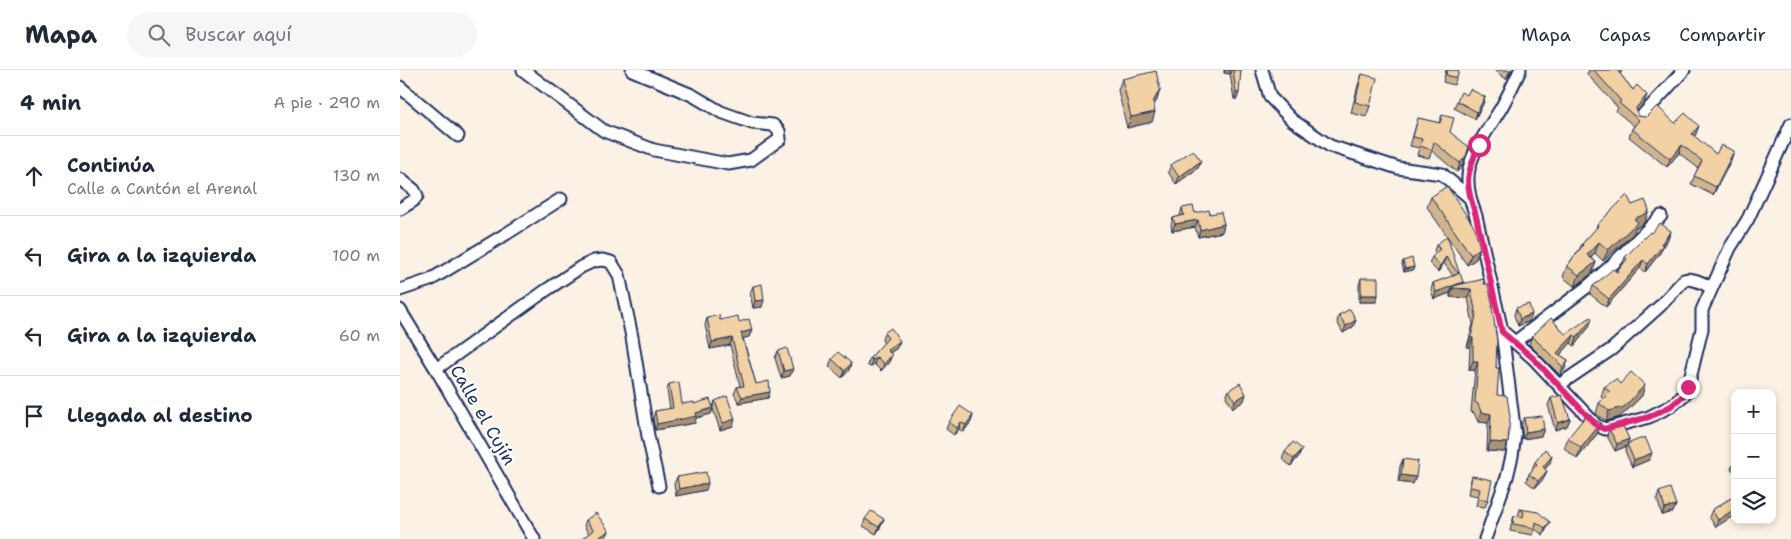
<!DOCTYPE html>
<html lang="es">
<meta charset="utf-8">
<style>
body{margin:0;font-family:"Shantell Sans",sans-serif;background:#f6f6f7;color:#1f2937}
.controls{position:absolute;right:15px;bottom:15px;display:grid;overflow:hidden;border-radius:10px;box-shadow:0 2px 8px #0003}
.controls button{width:45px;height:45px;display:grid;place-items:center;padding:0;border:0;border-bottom:1px solid #e0e1e3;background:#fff;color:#1f2937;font:25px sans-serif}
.stop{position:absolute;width:15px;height:15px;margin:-11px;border:4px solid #db2777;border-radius:50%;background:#fff}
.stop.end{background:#db2777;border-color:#fff;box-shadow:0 1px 5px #0008}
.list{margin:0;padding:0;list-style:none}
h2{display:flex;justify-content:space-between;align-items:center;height:65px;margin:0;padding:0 20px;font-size:21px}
h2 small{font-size:16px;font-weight:400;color:#747a83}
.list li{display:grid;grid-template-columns:32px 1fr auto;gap:15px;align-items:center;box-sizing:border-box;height:80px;padding:0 20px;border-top:1px solid #e0e1e3}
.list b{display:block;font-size:19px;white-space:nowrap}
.list p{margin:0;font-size:16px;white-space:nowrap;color:#747a83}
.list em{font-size:16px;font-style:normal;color:#747a83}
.icon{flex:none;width:28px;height:28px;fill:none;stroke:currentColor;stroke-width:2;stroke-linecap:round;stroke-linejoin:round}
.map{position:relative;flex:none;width:1391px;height:469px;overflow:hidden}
header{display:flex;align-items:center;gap:30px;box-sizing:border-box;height:70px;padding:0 25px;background:#fff;border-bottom:1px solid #e0e1e3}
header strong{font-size:24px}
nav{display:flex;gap:28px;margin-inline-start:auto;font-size:18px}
.search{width:350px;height:45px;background:#f6f6f7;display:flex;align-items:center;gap:12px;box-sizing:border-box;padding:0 18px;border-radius:28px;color:#747a83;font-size:19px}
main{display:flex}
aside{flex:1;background:#fff}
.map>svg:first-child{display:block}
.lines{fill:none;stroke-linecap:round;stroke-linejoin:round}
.minor-casing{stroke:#1b2f5e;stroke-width:15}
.minor{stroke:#fff;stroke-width:11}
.wall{fill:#d0b48d;stroke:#1b2f5e}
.shaded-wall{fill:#a99273;stroke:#1b2f5e}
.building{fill:#f2d1a4;stroke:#1b2f5e}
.route{stroke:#db2777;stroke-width:6}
.labels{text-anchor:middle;stroke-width:4.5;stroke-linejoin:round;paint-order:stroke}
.street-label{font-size:18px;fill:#1b2f5e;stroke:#fff}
</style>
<header>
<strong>Mapa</strong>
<div class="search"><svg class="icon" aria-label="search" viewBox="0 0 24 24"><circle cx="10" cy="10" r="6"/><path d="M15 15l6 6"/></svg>Buscar aquí</div>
<nav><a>Mapa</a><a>Capas</a><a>Compartir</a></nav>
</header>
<main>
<aside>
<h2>4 min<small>A pie · 290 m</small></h2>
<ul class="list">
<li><svg class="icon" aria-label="ahead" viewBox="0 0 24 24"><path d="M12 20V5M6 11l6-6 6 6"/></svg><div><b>Continúa</b><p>Calle a Cantón el Arenal</p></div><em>130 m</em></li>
<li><svg class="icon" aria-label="left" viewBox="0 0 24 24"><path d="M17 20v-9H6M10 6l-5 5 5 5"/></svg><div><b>Gira a la izquierda</b></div><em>100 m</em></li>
<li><svg class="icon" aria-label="left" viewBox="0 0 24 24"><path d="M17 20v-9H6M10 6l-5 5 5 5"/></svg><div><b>Gira a la izquierda</b></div><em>60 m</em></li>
<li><svg class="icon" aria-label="arrive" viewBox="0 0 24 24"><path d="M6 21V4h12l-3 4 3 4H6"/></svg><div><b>Llegada al destino</b></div></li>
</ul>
</aside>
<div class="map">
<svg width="1391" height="469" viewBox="0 0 1391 469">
<rect width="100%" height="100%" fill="#fbf1e4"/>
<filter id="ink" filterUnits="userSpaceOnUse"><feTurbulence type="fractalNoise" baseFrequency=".02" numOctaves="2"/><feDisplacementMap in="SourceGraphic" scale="10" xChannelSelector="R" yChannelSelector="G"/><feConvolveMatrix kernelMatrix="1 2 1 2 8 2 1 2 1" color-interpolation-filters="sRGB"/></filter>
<g filter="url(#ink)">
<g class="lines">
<g class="minor-casing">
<path id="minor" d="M 123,0 L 204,61 L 254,80 L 328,94 L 351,90 L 380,69 L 379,61 L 373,55 L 352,53 L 321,42 L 292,25 L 232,0
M 862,0 L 870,27 L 892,50 L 930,76 L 998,98 L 1042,104 L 1070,128
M 0,17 L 58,66
M 1240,48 L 1284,0
M 0,109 L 14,120 L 17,126 L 13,131 L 0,139
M 0,220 L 30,210 L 106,164 L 161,129
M 0,240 L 36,299 L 134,469
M 1102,261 L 1133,288 L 1196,355 L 1205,359 L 1249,347 L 1271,336 L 1284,325 L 1288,317 L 1302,259 L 1302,240 L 1330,178 L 1348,149 L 1391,54
M 1115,272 L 1187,217 L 1214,193 L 1261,146
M 36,299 L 145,221 L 181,197 L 194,191 L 203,190 L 211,192 L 219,205 L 232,267 L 248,366 L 259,416
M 1159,315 L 1212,279 L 1260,236 L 1284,210 C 1293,207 1304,214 1312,218
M 1085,469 L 1107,407 L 1112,386 L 1115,365 L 1102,261 L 1076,146 C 1072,135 1068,124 1068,112 C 1066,87 1089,59 1101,38 C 1108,26 1114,13 1120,0"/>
</g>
<use href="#minor" class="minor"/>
</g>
<path class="wall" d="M 824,0 L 841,0 L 837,29 L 834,29 L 830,4 L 824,3 Z
M 1046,0 L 1059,0 L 1054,15 L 1043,12 Z
M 1094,0 L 1112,0 L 1106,9 Z
M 1189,0 L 1222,0 L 1220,4 L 1244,33 L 1237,41 L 1238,46 L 1275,53 L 1296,64 L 1294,67 L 1316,84 L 1331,90 L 1313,125 L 1291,114 L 1298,98 L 1279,83 L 1267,97 L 1229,67 L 1232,59 L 1234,56 L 1216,41 L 1218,38 L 1187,4 Z
M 962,4 L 970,36 L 966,47 L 951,43 L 958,15 Z
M 722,9 L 760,19 L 757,30 L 754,35 L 752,52 L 727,58 L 718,20 Z
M 1067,25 L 1085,27 L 1083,34 L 1075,49 L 1054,38 L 1057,31 Z
M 1042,45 L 1050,62 L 1063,94 L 1057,102 L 1032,81 L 1029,88 L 1017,85 L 1019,78 L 1010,76 L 1018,48 L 1039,53 Z
M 801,91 L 798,98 L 776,114 L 768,102 L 771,95 Z
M 1031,127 L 1080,178 L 1076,189 L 1067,195 L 1027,137 Z
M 1232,135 L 1249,140 L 1245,151 L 1241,155 L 1235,158 L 1234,163 L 1203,191 L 1195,183 L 1191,188 L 1196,192 L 1192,203 L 1175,217 L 1163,207 L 1167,196 L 1179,180 L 1182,174 L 1196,159 L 1197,155 Z
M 782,138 L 795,143 L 810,144 L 824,154 L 822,162 L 798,167 L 795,157 L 772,161 L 771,155 L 773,148 L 780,146 Z
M 1271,161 L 1268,169 L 1263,176 L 1260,183 L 1245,202 L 1240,198 L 1206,237 L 1190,224 L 1193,216 L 1217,202 L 1222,195 L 1225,187 L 1251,163 Z
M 1036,175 L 1059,202 L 1059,204 L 1063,212 L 1063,213 L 1084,214 L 1092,239 L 1096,298 L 1097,325 L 1104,382 L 1087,381 L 1088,353 L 1078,352 L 1074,343 L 1071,342 L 1075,300 L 1069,300 L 1070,277 L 1067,277 L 1073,254 L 1068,228 L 1050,227 L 1050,223 L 1034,229 L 1031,220 L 1033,213 L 1053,206 L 1044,193 L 1038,202 L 1029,193 L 1032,187 L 1036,183 L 1034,181 Z
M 1003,191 L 1014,197 L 1013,200 L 1004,202 L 1002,194 Z
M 961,208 L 978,225 L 976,232 L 959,232 L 959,215 Z
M 353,216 L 362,237 L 353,238 L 350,223 Z
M 1116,238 L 1130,251 L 1118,256 L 1114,245 Z
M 939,245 L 956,250 L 953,257 L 943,263 L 937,252 Z
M 307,248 L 339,252 L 352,260 L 349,267 L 343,268 L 356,314 L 368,328 L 339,333 L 334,324 L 337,317 L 340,316 L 330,275 L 310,279 L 305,255 Z
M 1189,257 L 1174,276 L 1171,273 L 1160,285 L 1168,290 L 1165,299 L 1160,305 L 1129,274 L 1132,266 L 1165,264 Z
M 484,263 L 497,278 L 490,283 L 492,285 L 489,292 L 481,301 L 474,294 L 470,297 L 467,295 L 470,288 L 484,273 L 482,270 Z
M 378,281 L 390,306 L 381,308 L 375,288 Z
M 432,289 L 451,293 L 449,300 L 442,308 L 429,296 Z
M 269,314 L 282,334 L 294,334 L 313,337 L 315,331 L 333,356 L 320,360 L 313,339 L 311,344 L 296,348 L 295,353 L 255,360 L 253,348 L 255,341 L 270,339 L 267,320 Z
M 1220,314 L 1242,326 L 1220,347 L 1206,351 L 1196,344 L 1199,333 L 1203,329 L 1201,327 L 1204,317 Z
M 829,320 L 844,331 L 833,338 L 826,327 Z
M 1151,328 L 1170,349 L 1167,356 L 1155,360 L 1148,335 Z
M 573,345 L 571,352 L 563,362 L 559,359 L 554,365 L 546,359 L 549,352 Z
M 1124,348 L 1144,359 L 1141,366 L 1123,369 L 1121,355 Z
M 1195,350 L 1201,353 L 1197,364 L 1177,389 L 1164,378 L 1168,368 Z
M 1209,359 L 1229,369 L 1227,376 L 1215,381 L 1207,366 Z
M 1227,374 L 1249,390 L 1232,397 L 1225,381 Z
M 902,379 L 899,386 L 891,396 L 882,389 L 885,382 Z
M 1003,389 L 1013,414 L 998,412 L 1000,396 Z
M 1335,391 L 1335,402 L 1331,399 Z
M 1135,392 L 1150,393 L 1145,399 L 1144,408 L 1135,418 L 1126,411 L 1129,404 L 1133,399 L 1132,399 Z
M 1072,406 L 1088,430 L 1085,437 L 1076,436 L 1078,426 L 1068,424 L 1070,413 Z
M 277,407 L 306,420 L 276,426 L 274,414 Z
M 1259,422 L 1276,435 L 1273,442 L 1262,445 L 1257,429 Z
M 1334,426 L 1316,457 L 1309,447 L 1312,440 Z
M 1120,439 L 1150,452 L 1147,458 L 1143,465 L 1135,459 L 1133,465 L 1110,461 L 1112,452 L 1114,446 L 1119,447 L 1118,446 Z
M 465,449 L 484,449 L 481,456 L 476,464 L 463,456 Z
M 186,450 L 209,461 L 206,467 L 189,464 L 184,456 Z"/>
<path class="shaded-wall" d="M 825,0 L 831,0 L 830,4 L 824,3 Z
M 1110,0 L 1112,0 L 1106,9 Z
M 1217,0 L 1222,0 L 1220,4 L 1213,8 Z
M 760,19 L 757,30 L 749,43 L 753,32 Z
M 836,23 L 839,23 L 837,29 L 834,29 Z
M 1247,25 L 1244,33 L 1233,46 L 1236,38 Z
M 1085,27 L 1083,34 L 1075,49 L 1077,42 Z
M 755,42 L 752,52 L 727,58 L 731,47 Z
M 1299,56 L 1296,64 L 1289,73 L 1292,64 Z
M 1282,75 L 1279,83 L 1267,97 L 1270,89 Z
M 1334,81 L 1331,90 L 1313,125 L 1316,117 Z
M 1066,86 L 1063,94 L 1057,102 L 1060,93 Z
M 801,91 L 798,98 L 776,114 L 779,107 Z
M 1249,140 L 1245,151 L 1241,155 L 1235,158 L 1234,163 L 1203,191 L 1208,180 L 1234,149 Z
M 798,150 L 795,157 L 772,161 L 775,154 Z
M 824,154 L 822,162 L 798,167 L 800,160 Z
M 1271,161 L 1268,169 L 1263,176 L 1260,183 L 1245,202 L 1248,194 Z
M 1199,172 L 1195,183 L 1183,196 L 1187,185 Z
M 1080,178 L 1076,189 L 1067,195 L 1071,185 Z
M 1046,187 L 1044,193 L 1038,202 L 1040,196 Z
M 1243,190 L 1240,198 L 1206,237 L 1209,229 Z
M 1196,192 L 1192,203 L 1175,217 L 1179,205 Z
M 1014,197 L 1013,200 L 1004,202 L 1005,199 Z
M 1063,212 L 1061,219 L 1071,219 L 1068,228 L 1050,227 L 1053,218 L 1053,216 Z
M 1053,216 L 1050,223 L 1034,229 L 1036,222 Z
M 961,225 L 978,225 L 976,232 L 959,232 Z
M 364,230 L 362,237 L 353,238 L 355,231 Z
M 1132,244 L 1130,251 L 1118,256 L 1120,249 Z
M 1192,249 L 1189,257 L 1174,276 L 1177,267 Z
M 956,250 L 953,257 L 943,263 L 946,256 Z
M 352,260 L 349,267 L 338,270 L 341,263 Z
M 1174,265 L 1171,273 L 1155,290 L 1157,283 Z
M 332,268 L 330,275 L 310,279 L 312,272 Z
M 1071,268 L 1073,268 L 1070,277 L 1067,277 Z
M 500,271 L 497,278 L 484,287 L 487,280 Z
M 492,285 L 489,292 L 481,301 L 484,294 Z
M 477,287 L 474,294 L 470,297 L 472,290 Z
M 1168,290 L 1165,299 L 1160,305 L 1163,297 Z
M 1073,291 L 1078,291 L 1075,300 L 1069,300 Z
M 451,293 L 449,300 L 442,308 L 445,301 Z
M 393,299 L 390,306 L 381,308 L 384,301 Z
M 1245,315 L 1242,326 L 1220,347 L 1206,351 L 1209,341 Z
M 370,322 L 368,328 L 339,333 L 342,327 Z
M 846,324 L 844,331 L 833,338 L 835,331 Z
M 313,338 L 311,344 L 296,348 L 295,353 L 255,360 L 257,354 Z
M 1081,342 L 1091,344 L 1088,353 L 1078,352 Z
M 573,345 L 571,352 L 563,362 L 566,355 Z
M 335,349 L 333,356 L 320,360 L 323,353 Z
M 1170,349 L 1167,356 L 1155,360 L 1158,353 Z
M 561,352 L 559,359 L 554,365 L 557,358 Z
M 1201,353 L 1197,364 L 1177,389 L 1181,378 Z
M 1144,359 L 1141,366 L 1123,369 L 1126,362 Z
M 1229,369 L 1227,376 L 1215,381 L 1217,374 Z
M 1090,372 L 1108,373 L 1104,382 L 1087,381 Z
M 902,379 L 899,386 L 891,396 L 894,389 Z
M 1252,383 L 1249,390 L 1232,397 L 1234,390 Z
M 1152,386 L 1150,393 L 1140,404 L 1143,397 Z
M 1147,401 L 1144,408 L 1135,418 L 1138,411 Z
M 1001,405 L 1016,407 L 1013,414 L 998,412 Z
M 308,413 L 306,420 L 276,426 L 279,419 Z
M 1276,435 L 1273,442 L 1262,445 L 1265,438 Z
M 1335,439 L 1335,445 L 1316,457 L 1318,450 Z
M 484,449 L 481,456 L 476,464 L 479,457 Z
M 1150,452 L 1147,458 L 1143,465 L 1145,458 Z
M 209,461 L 206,467 L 204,469 L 197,469 Z"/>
<path class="building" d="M 833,0 L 841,0 L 839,23 L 836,23 Z
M 1047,0 L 1059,0 L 1057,8 L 1046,5 Z
M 1194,0 L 1217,0 L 1233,20 L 1237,15 L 1247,25 L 1236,38 L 1238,46 L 1246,47 L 1257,36 L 1275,53 L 1285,43 L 1299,56 L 1292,64 L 1316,84 L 1321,75 L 1334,81 L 1316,117 L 1294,106 L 1302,91 L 1282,75 L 1270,89 L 1232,59 L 1239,50 L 1219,33 L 1221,31 Z
M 756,1 L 760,19 L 753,32 L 755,42 L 731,47 L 722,9 Z
M 962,4 L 977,8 L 970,36 L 955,32 Z
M 1070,19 L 1085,27 L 1077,42 L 1057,31 L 1061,22 L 1067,25 Z
M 1042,45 L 1054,48 L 1050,62 L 1069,77 L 1066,86 L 1060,93 L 1034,72 L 1032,80 L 1020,76 L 1022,69 L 1013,67 L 1018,48 L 1040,53 Z
M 793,80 L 801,91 L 779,107 L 771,95 Z
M 1047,116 L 1075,158 L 1080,178 L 1071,185 L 1031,127 Z
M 1227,125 L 1232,135 L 1245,130 L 1249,140 L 1245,144 L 1234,149 L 1238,152 L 1208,180 L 1199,172 L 1187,185 L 1196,192 L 1179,205 L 1167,196 L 1183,175 L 1182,174 L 1198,156 L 1197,155 Z
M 793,136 L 795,143 L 809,140 L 810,144 L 821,142 L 824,154 L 800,160 L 798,150 L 775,154 L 773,148 L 784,145 L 782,138 Z
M 1260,153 L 1271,161 L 1261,174 L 1263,175 L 1248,194 L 1243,190 L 1209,229 L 1193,216 L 1213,199 L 1217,202 L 1227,189 L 1225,187 L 1250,162 L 1251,163 Z
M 1047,166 L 1059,202 L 1058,203 L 1046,187 L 1040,196 L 1032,187 L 1040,179 L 1036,175 Z
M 1012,188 L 1014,197 L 1005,199 L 1003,191 Z
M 1060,203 L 1063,212 L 1036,222 L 1033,213 Z
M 961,208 L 978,208 L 978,225 L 961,225 Z
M 1084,209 L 1084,214 L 1088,214 L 1093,236 L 1092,236 L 1097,271 L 1096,298 L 1099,298 L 1097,325 L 1107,326 L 1110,346 L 1108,373 L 1090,372 L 1091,344 L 1081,342 L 1078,334 L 1075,332 L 1078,291 L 1073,291 L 1073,268 L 1071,268 L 1076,245 L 1071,219 L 1053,218 L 1053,216 Z
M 362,214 L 364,230 L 355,231 L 353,216 Z
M 1129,234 L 1132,244 L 1120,249 L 1116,238 Z
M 950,239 L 956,250 L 946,256 L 939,245 Z
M 319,245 L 320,250 L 338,246 L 339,252 L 349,249 L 352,260 L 341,263 L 356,314 L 369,311 L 370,322 L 342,327 L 337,317 L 344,316 L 332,268 L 312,272 L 307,248 Z
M 1191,247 L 1192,249 L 1177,267 L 1174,265 L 1157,283 L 1168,290 L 1163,297 L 1132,266 L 1151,248 L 1165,264 Z
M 491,258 L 500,271 L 487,280 L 492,285 L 484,294 L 477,287 L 472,290 L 470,288 L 488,268 L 484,263 Z
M 387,278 L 393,299 L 384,301 L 378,281 Z
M 438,282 L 451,293 L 445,301 L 432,289 Z
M 1231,302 L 1245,315 L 1224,337 L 1209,341 L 1199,333 L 1210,322 L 1204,317 L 1216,309 L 1220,314 Z
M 279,312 L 282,334 L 294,332 L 294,334 L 310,329 L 313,338 L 296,343 L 297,346 L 257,354 L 255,341 L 273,338 L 269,314 Z
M 840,313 L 846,324 L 835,331 L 829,320 Z
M 1162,325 L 1170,349 L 1158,353 L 1151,328 Z
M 327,326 L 335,349 L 323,353 L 315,331 Z
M 560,336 L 573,345 L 566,355 L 561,352 L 557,358 L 549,352 Z
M 1188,343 L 1195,350 L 1201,353 L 1181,378 L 1168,368 Z
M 1142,346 L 1144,359 L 1126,362 L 1124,348 Z
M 1223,356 L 1229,369 L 1217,374 L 1209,359 Z
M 1245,367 L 1252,383 L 1234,390 L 1227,374 Z
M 893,372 L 902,379 L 894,389 L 885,382 Z
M 1145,379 L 1152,386 L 1143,397 L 1147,401 L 1138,411 L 1129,404 L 1137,394 L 1135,392 Z
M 1003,389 L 1018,391 L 1016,407 L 1001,405 Z
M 306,402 L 308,413 L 279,419 L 277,407 Z
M 1072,406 L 1092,410 L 1088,430 L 1078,428 L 1080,419 L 1070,417 Z
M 1270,418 L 1276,435 L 1265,438 L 1259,422 Z
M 1334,426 L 1335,439 L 1318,450 L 1312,440 Z
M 1120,439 L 1138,442 L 1150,452 L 1145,458 L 1136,452 L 1135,458 L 1113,454 L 1114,446 L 1123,447 L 1124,442 Z
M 471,441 L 484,449 L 479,457 L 465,449 Z
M 196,443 L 209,461 L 197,469 L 182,469 L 193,460 L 186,450 Z"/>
</g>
<g class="lines" filter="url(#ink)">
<path class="route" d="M 1079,75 C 1065,107 1065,113 1076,146 L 1102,262 L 1133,288 L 1196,355 L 1204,359 L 1249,347 L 1271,336 L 1284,325 L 1288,317"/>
</g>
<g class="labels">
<g class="street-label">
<text transform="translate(83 345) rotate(60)" y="6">Calle el Cujín</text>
</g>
</g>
</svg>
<div class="controls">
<button>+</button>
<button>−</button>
<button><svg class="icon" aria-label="layers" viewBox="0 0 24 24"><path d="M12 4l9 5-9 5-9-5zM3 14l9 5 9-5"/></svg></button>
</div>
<div class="stop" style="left:1079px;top:75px"></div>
<div class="stop end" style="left:1288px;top:317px"></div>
</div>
</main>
